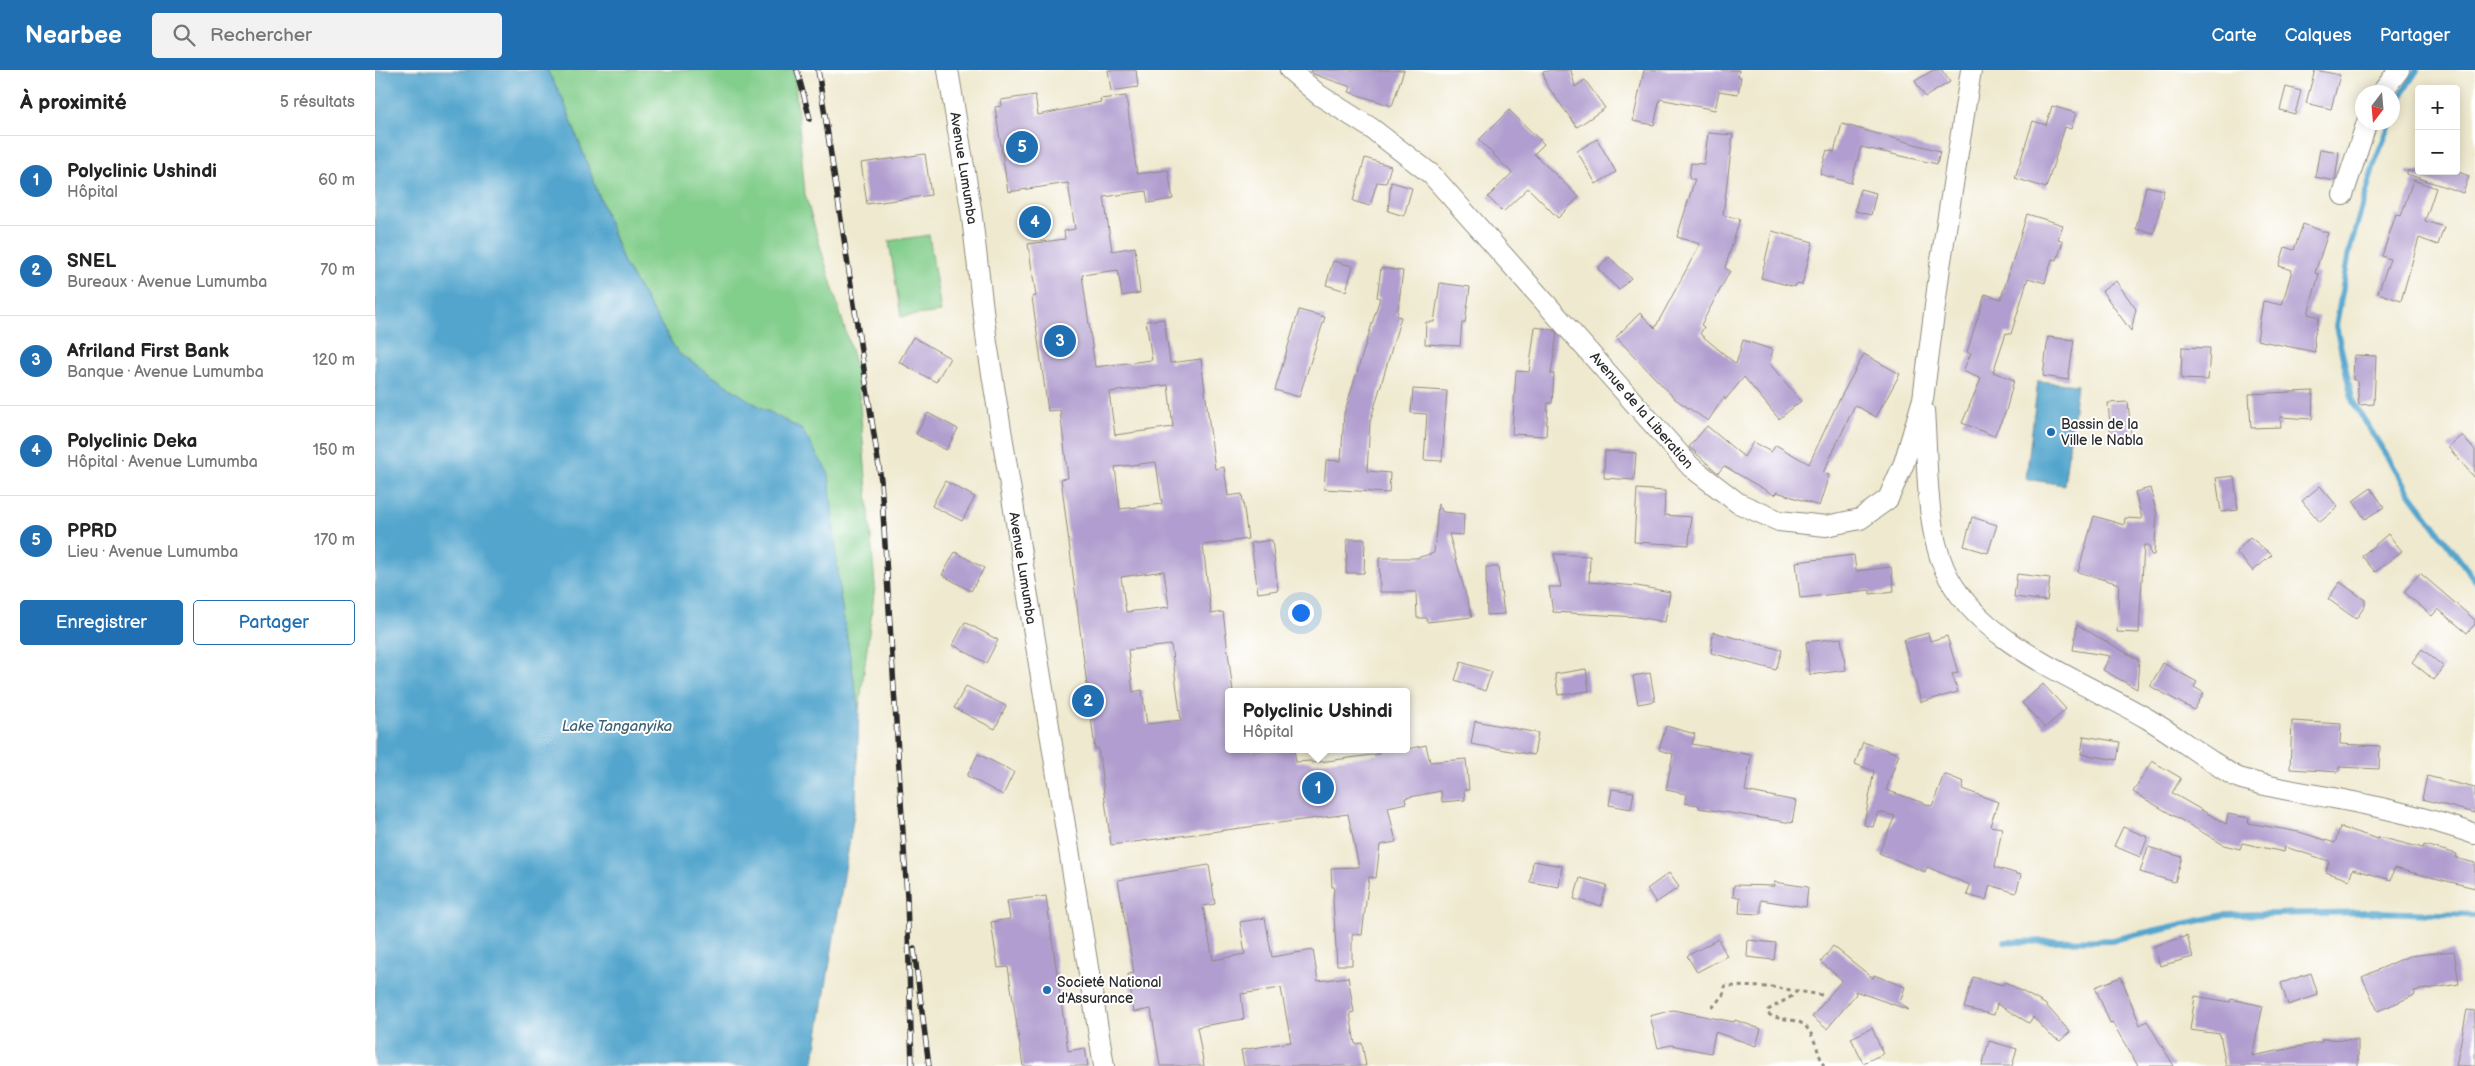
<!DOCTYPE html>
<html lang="fr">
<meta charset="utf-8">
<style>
body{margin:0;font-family:"Balsamiq Sans",sans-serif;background:#f2f2f2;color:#222}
.controls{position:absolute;right:15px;top:15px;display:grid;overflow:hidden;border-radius:5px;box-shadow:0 2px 12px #0003}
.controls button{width:45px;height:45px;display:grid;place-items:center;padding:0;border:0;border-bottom:1px solid #e0e0e0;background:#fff;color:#222;font:25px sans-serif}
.compass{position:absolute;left:1980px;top:15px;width:45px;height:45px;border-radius:50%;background:#fff;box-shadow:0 2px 12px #0003;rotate:196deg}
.you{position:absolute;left:925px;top:542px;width:18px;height:18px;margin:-12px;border:4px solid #fff;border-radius:50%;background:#1a73e8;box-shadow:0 0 0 8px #1a73e833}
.badge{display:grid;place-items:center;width:32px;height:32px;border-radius:50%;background:#1f6fb2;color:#fff;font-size:16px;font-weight:700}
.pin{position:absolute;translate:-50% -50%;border:2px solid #fff;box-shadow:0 1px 5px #0006}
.popup{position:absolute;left:850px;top:618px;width:185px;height:65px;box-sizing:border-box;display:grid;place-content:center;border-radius:5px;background:#fff;filter:drop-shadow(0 1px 4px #0005);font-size:16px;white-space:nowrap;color:#767676}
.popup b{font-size:19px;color:#222}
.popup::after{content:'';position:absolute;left:50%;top:100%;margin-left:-10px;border:10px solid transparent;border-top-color:#fff}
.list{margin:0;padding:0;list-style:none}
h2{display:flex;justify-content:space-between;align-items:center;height:65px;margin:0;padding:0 20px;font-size:21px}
h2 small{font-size:16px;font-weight:400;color:#767676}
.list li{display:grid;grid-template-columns:32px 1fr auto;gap:15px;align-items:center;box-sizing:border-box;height:90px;padding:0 20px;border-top:1px solid #e0e0e0}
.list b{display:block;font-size:19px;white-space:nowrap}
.list p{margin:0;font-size:16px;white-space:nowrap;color:#767676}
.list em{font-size:16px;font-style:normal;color:#767676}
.actions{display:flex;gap:10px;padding:15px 20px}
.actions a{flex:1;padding:11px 0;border:1px solid #1f6fb2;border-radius:5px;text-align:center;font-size:18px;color:#1f6fb2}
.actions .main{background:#1f6fb2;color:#fff}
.icon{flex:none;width:28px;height:28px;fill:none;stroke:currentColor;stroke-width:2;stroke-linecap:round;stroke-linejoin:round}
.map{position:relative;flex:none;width:2100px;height:996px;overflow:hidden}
header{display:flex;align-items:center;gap:30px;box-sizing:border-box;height:70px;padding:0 25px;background:#1f6fb2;color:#fff}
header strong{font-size:24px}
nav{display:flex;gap:28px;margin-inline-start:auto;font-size:18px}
.search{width:350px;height:45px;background:#f2f2f2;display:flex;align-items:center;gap:12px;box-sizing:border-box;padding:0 18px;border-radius:5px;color:#767676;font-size:19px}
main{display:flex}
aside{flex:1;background:#fff}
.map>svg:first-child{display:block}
.green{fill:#82ce8b;stroke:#567c5b}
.water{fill:#52a5cd;stroke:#3e687c}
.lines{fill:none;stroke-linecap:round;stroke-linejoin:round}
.stream{stroke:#52a5cd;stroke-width:6}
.building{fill:#b19dcf;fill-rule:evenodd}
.street-casing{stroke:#8d8a7d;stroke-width:22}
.path{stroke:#8d8a7d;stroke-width:3;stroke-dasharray:4 4;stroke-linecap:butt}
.street{stroke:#fff;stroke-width:20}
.rail-casing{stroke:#2b2b2b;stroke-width:5.5}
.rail{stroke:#fff;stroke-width:4;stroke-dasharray:11;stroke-linecap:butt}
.poi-dot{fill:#1f6fb2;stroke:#fff;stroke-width:2}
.labels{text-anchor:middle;stroke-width:4;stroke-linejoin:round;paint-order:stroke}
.street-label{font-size:14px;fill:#2b2b2b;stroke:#fff}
.poi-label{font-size:14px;fill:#2b2b2b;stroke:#fff;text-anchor:start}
.water-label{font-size:15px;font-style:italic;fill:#3d6274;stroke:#fff}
</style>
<header>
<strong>Nearbee</strong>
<div class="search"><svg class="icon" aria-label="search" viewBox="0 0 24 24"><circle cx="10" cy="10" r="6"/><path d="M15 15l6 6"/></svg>Rechercher</div>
<nav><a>Carte</a><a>Calques</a><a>Partager</a></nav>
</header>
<main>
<aside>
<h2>À proximité<small>5 résultats</small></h2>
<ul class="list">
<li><span class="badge">1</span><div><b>Polyclinic Ushindi</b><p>Hôpital</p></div><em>60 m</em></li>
<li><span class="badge">2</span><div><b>SNEL</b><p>Bureaux · Avenue Lumumba</p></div><em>70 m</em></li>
<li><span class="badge">3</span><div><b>Afriland First Bank</b><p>Banque · Avenue Lumumba</p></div><em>120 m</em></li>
<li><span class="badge">4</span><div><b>Polyclinic Deka</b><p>Hôpital · Avenue Lumumba</p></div><em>150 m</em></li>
<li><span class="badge">5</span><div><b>PPRD</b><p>Lieu · Avenue Lumumba</p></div><em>170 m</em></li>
</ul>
<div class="actions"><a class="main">Enregistrer</a><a>Partager</a></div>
</aside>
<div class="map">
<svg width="2100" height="996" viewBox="0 0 2100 996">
<rect width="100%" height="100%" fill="#fff"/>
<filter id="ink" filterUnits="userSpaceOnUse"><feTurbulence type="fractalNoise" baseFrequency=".02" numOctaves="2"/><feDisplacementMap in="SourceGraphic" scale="10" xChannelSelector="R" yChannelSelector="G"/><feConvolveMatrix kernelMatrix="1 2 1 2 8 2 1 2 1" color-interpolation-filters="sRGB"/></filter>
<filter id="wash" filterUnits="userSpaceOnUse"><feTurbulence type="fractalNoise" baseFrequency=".0096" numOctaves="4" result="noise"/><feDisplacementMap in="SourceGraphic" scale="20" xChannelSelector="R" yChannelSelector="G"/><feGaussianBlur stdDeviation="1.12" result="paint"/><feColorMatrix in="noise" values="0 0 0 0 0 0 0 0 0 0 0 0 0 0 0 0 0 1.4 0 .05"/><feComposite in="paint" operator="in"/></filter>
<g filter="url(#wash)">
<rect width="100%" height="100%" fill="#efe9cf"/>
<path class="green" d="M 172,0 L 419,0 L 430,125 L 482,300 L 500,516 L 484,640 L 465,525 L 427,360 L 375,331 L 303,283 L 249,193 L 188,29 Z
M 554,165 L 566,242 L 526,247 L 514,171 Z"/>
<path class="water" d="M 0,0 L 172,0 L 188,29 L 249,193 L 303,283 L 375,331 L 427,360 L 454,404 L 465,525 L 484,640 L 481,732 L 438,996 L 0,996 Z
M 1663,311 L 1702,315 L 1689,415 L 1651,409 Z"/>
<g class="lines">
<path class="stream" d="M 2018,49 L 2029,20 L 2042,0
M 2016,52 L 2000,91 L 1974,182 L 1961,256 L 1978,332 L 2036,425 L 2100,510
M 1630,872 L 1737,870 L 1849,845 L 1996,842 L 2100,845"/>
</g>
<g id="blocks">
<path class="building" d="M 733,0 L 761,0 L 763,17 L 736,21 Z
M 936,0 L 1029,0 L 1017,36 L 974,22 L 976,17 L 938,4 Z
M 1177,0 L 1196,0 L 1200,17 L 1210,10 L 1230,38 L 1202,57 L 1171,14 L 1168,2 Z
M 1269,0 L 1364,0 L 1363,7 L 1366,7 L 1363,24 L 1344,21 L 1340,40 L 1285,29 L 1279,55 L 1258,51 Z
M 1558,0 L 1567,0 L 1575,12 L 1550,27 L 1540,11 Z
M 1940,0 L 1965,5 L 1956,39 L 1931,33 Z
M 1911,17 L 1926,21 L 1920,44 L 1905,40 Z
M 660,25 L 663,45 L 726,32 L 725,29 L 751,26 L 762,104 L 793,100 L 798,129 L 773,133 L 771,121 L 729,127 L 737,181 L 760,177 L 765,223 L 747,226 L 743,200 L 707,205 L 720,297 L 777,290 L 771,251 L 789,249 L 795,293 L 826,289 L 840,399 L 849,397 L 853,426 L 867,424 L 873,469 L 828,475 L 836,544 L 848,542 L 858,622 L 854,622 L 854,679 L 878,679 L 878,681 L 919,679 L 921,692 L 936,691 L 937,693 L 1004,684 L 1002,679 L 1033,679 L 1051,675 L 1055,692 L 1091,689 L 1094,720 L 1089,720 L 1090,730 L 1067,732 L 1066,721 L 1030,728 L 1031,733 L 1013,737 L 1021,772 L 1005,775 L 1001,808 L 994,807 L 987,865 L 977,864 L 977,895 L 962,895 L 958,829 L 959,817 L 957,817 L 956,798 L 984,797 L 973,744 L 736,775 L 723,678 L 720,679 L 686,409 L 693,408 L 685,340 L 673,341 L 657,227 L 661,226 L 653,174 L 690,169 L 689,161 L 700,159 L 693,113 L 633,122 L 620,37 L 627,36 L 626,30 ZM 793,315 L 798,357 L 740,365 L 734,322 ZM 781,392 L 787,434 L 745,439 L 740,397 ZM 789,501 L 794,537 L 751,542 L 746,507 ZM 796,575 L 806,650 L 772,654 L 767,620 L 758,622 L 753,580 Z
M 1677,36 L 1701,43 L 1696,59 L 1690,57 L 1671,118 L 1640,108 L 1658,51 L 1671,55 Z
M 1134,40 L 1169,74 L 1159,84 L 1204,127 L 1183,148 L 1153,118 L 1128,142 L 1113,127 L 1137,103 L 1104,70 Z
M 1467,54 L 1565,81 L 1562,94 L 1486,77 L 1476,113 L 1445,104 L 1452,80 L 1459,82 Z
M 1333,63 L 1358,65 L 1348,145 L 1365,149 L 1350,198 L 1355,201 L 1326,255 L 1329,257 L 1325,264 L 1361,294 L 1368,270 L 1398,280 L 1394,293 L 1426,331 L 1404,349 L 1369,307 L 1350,330 L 1349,327 L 1333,351 L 1300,329 L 1241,267 L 1265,243 L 1280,258 L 1325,174 L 1302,167 L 1320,109 L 1314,109 L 1316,93 L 1329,94 Z
M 1222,69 L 1241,102 L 1221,114 L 1202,81 Z
M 1945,79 L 1964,82 L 1960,111 L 1940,107 Z
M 550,84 L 556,125 L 492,134 L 486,93 Z
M 990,88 L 1016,96 L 1011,113 L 1002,112 L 995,136 L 978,131 Z
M 2032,101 L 2081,101 L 2094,106 L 2088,123 L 2032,104 Z
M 2038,110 L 2061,118 L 2050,151 L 2069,157 L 2063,175 L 2044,168 L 2026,231 L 2003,223 L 2015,189 L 2007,186 L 2021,144 L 2026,146 Z
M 1016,112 L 1037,118 L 1029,146 L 1013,141 Z
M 1771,116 L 1789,120 L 1779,163 L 1761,159 Z
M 1485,119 L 1501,123 L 1496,145 L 1480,141 Z
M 1652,144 L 1688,155 L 1683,169 L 1688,171 L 1682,190 L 1677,189 L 1670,213 L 1653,208 L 1636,264 L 1631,263 L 1618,302 L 1639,310 L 1631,341 L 1619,366 L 1587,353 L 1606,309 L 1588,301 L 1596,283 L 1592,282 L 1610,224 L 1626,229 Z
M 1928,154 L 1953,163 L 1940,203 L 1944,204 L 1933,244 L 1944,247 L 1939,268 L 1940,282 L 1882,270 L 1888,231 L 1907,235 L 1917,200 L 1904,196 L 1910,177 L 1919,180 Z
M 1397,161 L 1438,172 L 1427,215 L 1421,214 L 1420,217 L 1386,208 Z
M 1234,187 L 1256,208 L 1244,220 L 1223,199 Z
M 958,191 L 978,196 L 971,221 L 951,215 Z
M 1006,198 L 1028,201 L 1022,246 L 1026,247 L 995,352 L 992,401 L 1015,403 L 1014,423 L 949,419 L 951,390 L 966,391 L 969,344 L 1005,228 L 1002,227 Z
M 1741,211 L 1761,239 L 1756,261 L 1727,221 Z
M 1065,213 L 1095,217 L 1090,253 L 1087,253 L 1085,276 L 1050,274 L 1051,252 L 1059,252 Z
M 924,240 L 950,247 L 924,327 L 900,320 Z
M 1160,257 L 1179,260 L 1182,264 L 1176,304 L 1179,304 L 1177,333 L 1173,333 L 1171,366 L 1137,364 L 1141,301 L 1154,302 Z
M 538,267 L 575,288 L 561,312 L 524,292 Z
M 1673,267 L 1699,270 L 1693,310 L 1668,306 Z
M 1807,277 L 1835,278 L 1833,310 L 1806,309 Z
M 1489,284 L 1525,304 L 1501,347 L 1480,335 L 1448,403 L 1454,405 L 1444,436 L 1402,422 L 1399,425 L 1349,396 L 1343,403 L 1314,377 L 1332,356 L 1369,387 L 1378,372 L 1396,382 L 1401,375 L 1434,394 L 1462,334 Z
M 1979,285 L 2001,286 L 1999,334 L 1984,335 L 1982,310 L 1978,310 Z
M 1038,319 L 1072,321 L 1067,391 L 1049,390 L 1052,344 L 1036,343 Z
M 1938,321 L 1937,349 L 1905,347 L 1906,357 L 1876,358 L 1874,324 Z
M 1753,332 L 1756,365 L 1736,367 L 1733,333 Z
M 553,343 L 583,359 L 571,380 L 541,364 Z
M 2087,365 L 2100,380 L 2100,408 L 2073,377 Z
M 1230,381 L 1261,383 L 1259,410 L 1229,408 Z
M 1859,406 L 1863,440 L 1846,442 L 1841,408 Z
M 570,411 L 600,427 L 587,451 L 557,436 Z
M 1945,416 L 1963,437 L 1945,452 L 1927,431 Z
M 1775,418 L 1782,444 L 1779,485 L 1776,485 L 1774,475 L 1769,475 L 1764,563 L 1742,562 L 1744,514 L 1703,502 L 1719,446 L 1749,455 L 1750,448 L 1767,449 L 1760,422 Z
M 1996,418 L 2009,437 L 1990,449 L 1978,431 Z
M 1262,419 L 1290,421 L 1289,445 L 1316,447 L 1314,475 L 1259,472 Z
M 1063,434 L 1068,442 L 1089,444 L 1088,465 L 1074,464 L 1097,547 L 1052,552 L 1052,548 L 1042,548 L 1041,522 L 1005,522 L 1004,488 L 1041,488 L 1059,483 Z
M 1597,447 L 1622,455 L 1613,483 L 1589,476 Z
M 2013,464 L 2027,481 L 2000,502 L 1987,486 Z
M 1875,467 L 1897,485 L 1878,501 L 1861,482 Z
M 972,469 L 990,469 L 989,503 L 971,503 Z
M 897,470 L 903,520 L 883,523 L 876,473 Z
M 580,482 L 609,498 L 596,521 L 567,505 Z
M 1179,484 L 1215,486 L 1214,512 L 1262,516 L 1295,522 L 1290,552 L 1262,547 L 1178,542 L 1174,517 L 1186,517 Z
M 1479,485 L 1481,501 L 1516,497 L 1519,521 L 1495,524 L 1495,520 L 1425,528 L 1421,492 Z
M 1111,497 L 1123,497 L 1129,544 L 1112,545 Z
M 2045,503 L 2100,550 L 2100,554 L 2092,563 L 2063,539 L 2057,546 L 2029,522 Z
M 1642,504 L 1675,508 L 1672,531 L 1639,527 Z
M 1965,512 L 1990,530 L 1990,536 L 1981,549 L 1953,529 Z
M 590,552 L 623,570 L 611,593 L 578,575 Z
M 1702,555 L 1764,590 L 1762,619 L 1728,600 L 1735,586 L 1698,580 Z
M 1338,562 L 1407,580 L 1401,600 L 1336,583 Z
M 1553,563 L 1555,571 L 1572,566 L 1583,603 L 1577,604 L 1583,622 L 1546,632 L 1528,570 Z
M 1466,568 L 1471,600 L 1435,605 L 1431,572 Z
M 2047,579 L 2069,597 L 2059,610 L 2037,592 Z
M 1086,592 L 1117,602 L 1110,621 L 1080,610 Z
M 1788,593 L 1822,612 L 1819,617 L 1829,623 L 1819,640 L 1775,616 Z
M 1211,599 L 1214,621 L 1183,625 L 1180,604 Z
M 1275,603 L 1280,631 L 1263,634 L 1258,606 Z
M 1668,614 L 1691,639 L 1670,658 L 1647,633 Z
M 591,616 L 631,636 L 620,659 L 579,638 Z
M 1100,651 L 1163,663 L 1159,685 L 1096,674 Z
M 1917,651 L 1966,654 L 1965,674 L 2005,676 L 2004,699 L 1964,697 L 1964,702 L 1915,699 Z
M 1291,656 L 1320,664 L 1317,674 L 1376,685 L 1370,721 L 1421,731 L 1417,753 L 1324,738 L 1324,735 L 1310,733 L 1311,724 L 1291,720 L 1298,684 L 1284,680 Z
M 1709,666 L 1745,672 L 1742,690 L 1706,684 Z
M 1488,672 L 1524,684 L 1511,720 L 1557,736 L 1569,704 L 1589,712 L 1587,719 L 1623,732 L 1615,756 L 1627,758 L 1620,797 L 1646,805 L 1641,823 L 1615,815 L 1611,830 L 1592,825 L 1595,815 L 1552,797 L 1550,802 L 1504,783 L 1520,746 L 1503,742 L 1498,757 L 1489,755 L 1499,701 L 1480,694 Z
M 603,684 L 639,702 L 628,725 L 592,706 Z
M 1777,691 L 1806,708 L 1797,723 L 1851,754 L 1853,744 L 1874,748 L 1873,753 L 1924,762 L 1960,773 L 1965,757 L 2003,769 L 2004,767 L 2048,778 L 2049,775 L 2082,784 L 2081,788 L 2100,793 L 2100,818 L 2019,798 L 2016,810 L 1978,799 L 1974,810 L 1951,802 L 1954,791 L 1910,777 L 1909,782 L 1867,773 L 1865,779 L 1849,775 L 1758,722 Z
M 2052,706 L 2100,718 L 2100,743 L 2047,729 Z
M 1237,719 L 1259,722 L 1256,739 L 1234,735 Z
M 1748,757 L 1773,767 L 1765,787 L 1739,776 Z
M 1773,777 L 1807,787 L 1800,812 L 1765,802 Z
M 1158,791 L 1187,796 L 1184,817 L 1155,812 Z
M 834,795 L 840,834 L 828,836 L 838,890 L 870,884 L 865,852 L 890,848 L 897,887 L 938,880 L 943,911 L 973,907 L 979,942 L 975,943 L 980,974 L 987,973 L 991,996 L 869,996 L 866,980 L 916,972 L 906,918 L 866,924 L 869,949 L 822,957 L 829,996 L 785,996 L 776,939 L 759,942 L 753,904 L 759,903 L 743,810 Z
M 1294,803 L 1304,817 L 1281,833 L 1272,819 Z
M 1205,808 L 1232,815 L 1226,836 L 1199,829 Z
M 1399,812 L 1433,817 L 1431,837 L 1386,830 L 1386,844 L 1364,843 L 1365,827 L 1358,827 L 1359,815 L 1399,816 Z
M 671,826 L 693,981 L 710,978 L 713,996 L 648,996 L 633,897 L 623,898 L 616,852 L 635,849 L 632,831 Z
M 1812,866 L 1818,887 L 1785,896 L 1779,876 Z
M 1343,869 L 1352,886 L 1322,902 L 1312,886 Z
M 1373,870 L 1401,873 L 1399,890 L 1372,887 Z
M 1458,876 L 1498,908 L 1499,905 L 1530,917 L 1525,932 L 1534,940 L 1480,921 L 1481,924 L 1452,959 L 1437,947 L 1467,910 L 1446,892 Z
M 2079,881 L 2084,914 L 2039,921 L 2040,925 L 2003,941 L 1987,907 L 2034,886 Z
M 1936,903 L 1943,925 L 1913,935 L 1906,913 Z
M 1598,907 L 1628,915 L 1630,912 L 1670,934 L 1695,962 L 1685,971 L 1675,965 L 1658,947 L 1654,953 L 1622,934 L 1619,945 L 1589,938 Z
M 1746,907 L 1765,955 L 1772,951 L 1799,996 L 1763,996 L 1737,952 L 1735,953 L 1720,917 Z
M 1820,926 L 1855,932 L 1856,929 L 1888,936 L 1877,986 L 1947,972 L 1947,969 L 1983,970 L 1983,996 L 1851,996 L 1845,964 L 1815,960 Z
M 1298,940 L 1359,952 L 1360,950 L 1386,959 L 1381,976 L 1340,962 L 1336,983 L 1296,975 L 1283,978 L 1275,946 Z
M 2092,940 L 2100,941 L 2100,996 L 2081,996 Z
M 1497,958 L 1508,984 L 1488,993 L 1476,968 Z
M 1614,971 L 1642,979 L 1637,996 L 1607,996 Z"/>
</g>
</g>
<g filter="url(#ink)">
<use href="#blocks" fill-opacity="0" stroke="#8d8a7d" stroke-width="1"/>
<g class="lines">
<g class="street-casing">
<path id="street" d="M 573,0 L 596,139 L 612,273 L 729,996
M 915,0 L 944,25 L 996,58 L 1056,104 L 1316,397 L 1363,433 L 1404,451 L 1451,456 L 1485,449 L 1513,429 L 1529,393 L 1548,329 L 1565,197 L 1596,0
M 2007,22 L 2024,0
M 1968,125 L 1992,52
M 1549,341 C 1553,390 1550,453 1569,498 C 1602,574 1707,610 1773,649 C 1797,663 1818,680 1841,694 C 1848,699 1856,705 1864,708 C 1895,718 1926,722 1958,728 C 2007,737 2053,748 2100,764"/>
</g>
<path class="path" d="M 1422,920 L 1419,925 L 1393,940 L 1393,944 C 1403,950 1413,948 1424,952 C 1439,958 1442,983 1449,996
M 1337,938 L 1348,925 L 1350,916 L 1397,917 L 1447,925"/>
<use href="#street" class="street"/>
<g class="rail-casing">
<path id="rail" d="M 422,0 L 435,49
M 443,0 L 506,410 L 532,827 L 537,996
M 539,879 L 554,996"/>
</g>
<use href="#rail" class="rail"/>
</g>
</g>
<g class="poi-dot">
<circle cx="1676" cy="362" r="5"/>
<circle cx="672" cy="920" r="5"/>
</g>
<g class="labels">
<g class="street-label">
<text transform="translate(589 98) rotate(81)" y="5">Avenue Lumumba</text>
<text transform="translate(1267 340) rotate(49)" y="5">Avenue de la Liberation</text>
<text transform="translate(648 498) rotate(81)" y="5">Avenue Lumumba</text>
</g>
<g class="poi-label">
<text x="1686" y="359">Bassin de la<tspan x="1686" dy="16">Ville le Nabla</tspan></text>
<text x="682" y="917">Societé National<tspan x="682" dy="16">d'Assurance</tspan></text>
</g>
<g class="water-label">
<text x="242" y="661">Lake Tanganyika</text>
</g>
</g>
</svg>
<div class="controls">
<button>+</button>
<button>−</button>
</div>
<svg class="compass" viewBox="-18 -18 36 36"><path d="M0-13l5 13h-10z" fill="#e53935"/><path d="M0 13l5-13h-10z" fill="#767676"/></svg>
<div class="you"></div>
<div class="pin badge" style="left:943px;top:718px">1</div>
<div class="popup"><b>Polyclinic Ushindi</b>Hôpital</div>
<div class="pin badge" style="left:713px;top:631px">2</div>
<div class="pin badge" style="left:685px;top:271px">3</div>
<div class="pin badge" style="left:660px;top:152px">4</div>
<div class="pin badge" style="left:647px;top:77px">5</div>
</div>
</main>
